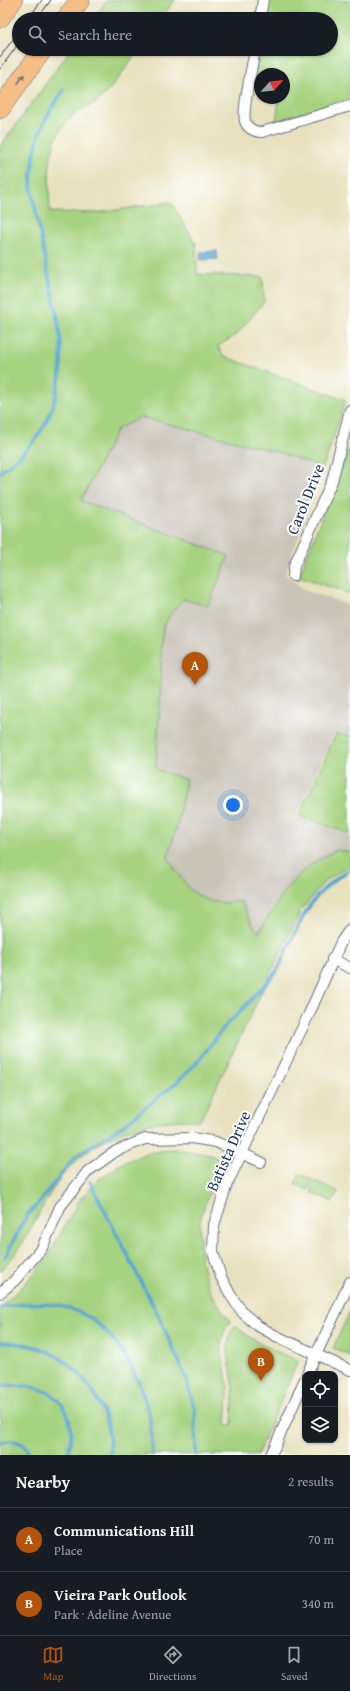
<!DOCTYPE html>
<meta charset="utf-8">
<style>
body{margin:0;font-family:"Gentium Book Plus",serif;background:#242831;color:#f1f3f6}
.controls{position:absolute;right:12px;bottom:12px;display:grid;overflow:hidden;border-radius:8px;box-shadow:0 1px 3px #0004}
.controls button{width:36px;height:36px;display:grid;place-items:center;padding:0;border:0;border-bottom:1px solid #363941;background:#171b24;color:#f1f3f6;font:20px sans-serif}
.compass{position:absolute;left:254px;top:68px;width:36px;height:36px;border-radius:50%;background:#171b24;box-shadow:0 1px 3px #0004;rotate:63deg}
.you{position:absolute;left:233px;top:805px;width:14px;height:14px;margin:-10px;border:3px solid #fff;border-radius:50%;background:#1a73e8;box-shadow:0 0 0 6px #1a73e833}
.badge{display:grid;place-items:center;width:26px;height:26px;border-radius:50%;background:#b45309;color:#fff;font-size:13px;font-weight:700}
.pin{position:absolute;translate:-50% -33px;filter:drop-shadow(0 1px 2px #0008)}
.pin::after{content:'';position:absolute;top:21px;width:14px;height:12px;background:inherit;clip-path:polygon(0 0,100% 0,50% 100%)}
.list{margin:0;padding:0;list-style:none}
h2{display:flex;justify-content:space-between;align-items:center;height:52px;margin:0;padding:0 16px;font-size:17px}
h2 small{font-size:13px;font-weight:400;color:#9ea1a6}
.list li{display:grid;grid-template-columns:26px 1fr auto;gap:12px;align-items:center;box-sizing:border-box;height:64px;padding:0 16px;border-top:1px solid #363941}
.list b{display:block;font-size:15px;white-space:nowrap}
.list p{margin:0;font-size:13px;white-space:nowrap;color:#9ea1a6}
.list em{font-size:13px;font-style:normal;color:#9ea1a6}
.icon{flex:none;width:22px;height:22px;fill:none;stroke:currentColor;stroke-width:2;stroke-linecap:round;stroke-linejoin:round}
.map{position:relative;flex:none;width:350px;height:1455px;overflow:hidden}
.search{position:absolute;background:#171b24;box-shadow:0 1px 3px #0004;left:12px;right:12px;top:12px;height:44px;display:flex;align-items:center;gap:10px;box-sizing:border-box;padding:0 14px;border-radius:22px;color:#9ea1a6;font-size:15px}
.sheet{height:180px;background:#171b24}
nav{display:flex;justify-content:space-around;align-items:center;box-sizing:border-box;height:56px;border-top:1px solid #363941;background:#171b24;font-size:11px;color:#9ea1a6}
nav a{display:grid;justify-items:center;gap:2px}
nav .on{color:#b45309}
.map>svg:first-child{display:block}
.industrial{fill:#c9c3b8}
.green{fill:#a5d380;stroke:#60816f}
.water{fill:#5aa6d2;stroke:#3a6a98}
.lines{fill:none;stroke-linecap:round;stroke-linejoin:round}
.stream{stroke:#5aa6d2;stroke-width:3.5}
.minor-casing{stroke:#636d80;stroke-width:12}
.motorway-casing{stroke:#636d80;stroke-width:20}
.minor{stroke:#fff;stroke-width:10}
.motorway{stroke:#f6be87;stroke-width:19}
.tram{stroke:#1b2f5e;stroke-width:1}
.oneway{fill:#7e6f70}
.labels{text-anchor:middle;stroke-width:4;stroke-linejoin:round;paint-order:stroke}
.street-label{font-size:16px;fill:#1b2f5e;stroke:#fff}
</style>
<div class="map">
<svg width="350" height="1455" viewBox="0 0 350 1455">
<rect width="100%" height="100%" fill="#fff"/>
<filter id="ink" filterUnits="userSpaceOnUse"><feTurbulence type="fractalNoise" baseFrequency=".025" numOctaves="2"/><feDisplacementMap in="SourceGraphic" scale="8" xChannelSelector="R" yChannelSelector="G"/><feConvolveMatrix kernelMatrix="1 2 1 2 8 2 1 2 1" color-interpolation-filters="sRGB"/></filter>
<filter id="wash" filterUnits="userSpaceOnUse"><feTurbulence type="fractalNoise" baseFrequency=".012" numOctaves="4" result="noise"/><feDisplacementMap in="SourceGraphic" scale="16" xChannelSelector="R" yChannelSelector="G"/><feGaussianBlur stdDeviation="0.9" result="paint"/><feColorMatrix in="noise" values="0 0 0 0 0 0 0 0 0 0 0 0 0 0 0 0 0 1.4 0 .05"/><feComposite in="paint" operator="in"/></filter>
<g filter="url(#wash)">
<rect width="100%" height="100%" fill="#e8e1be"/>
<path class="industrial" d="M 141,417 L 278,452 L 323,468 L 285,574 L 306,591 L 350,605 L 350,735 L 335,732 L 296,817 L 350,835 L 350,852 L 336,850 L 331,853 L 316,861 L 302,872 L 284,891 L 271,909 L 259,932 L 254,928 L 241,902 L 217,903 L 205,899 L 192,891 L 180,878 L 168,857 L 177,825 L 186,780 L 156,769 L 161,683 L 161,643 L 163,628 L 170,614 L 176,606 L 229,556 L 81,501 L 117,429 Z"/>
<path class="green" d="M 107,0 L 175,0 L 160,19 L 93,19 Z
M 269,0 L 350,0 L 350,100 L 330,104 L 276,122 L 279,98 L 284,98 L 284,74 L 260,74 L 260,81 L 254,78 L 260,49 L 331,49 L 331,19 L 266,19 Z
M 71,49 L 139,49 C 128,64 115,85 102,97 C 93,106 80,109 71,117 C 45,141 49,180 50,212 L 95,213 L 171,202 L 196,244 L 197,274 L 263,277 L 264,302 L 236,335 L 218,346 L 223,356 L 346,400 L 323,468 L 278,452 L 141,417 L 117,429 L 81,501 L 229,556 L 208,606 L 183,599 L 170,614 L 163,628 L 161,643 L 161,683 L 156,769 L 186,780 L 177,825 L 168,857 C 186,889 201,909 241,901 L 254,928 L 259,932 L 284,891 L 302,872 L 316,861 L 331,853 L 336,850 L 350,852 L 350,865 L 324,882 L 300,912 L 200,1121 C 144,1116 89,1137 56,1184 C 42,1205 32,1229 18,1250 C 13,1258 6,1264 0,1271 L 0,147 Z
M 350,445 L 350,594 L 299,576 Z
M 336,734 L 350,736 L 350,834 L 299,816 Z
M 175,1149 L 207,1154 L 224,1161 C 215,1181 205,1200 200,1221 C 199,1227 200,1234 200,1240 C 200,1271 210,1298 231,1321 C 213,1341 227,1366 228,1389 C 228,1402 227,1414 226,1426 L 232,1426 C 232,1413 234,1401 233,1388 C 232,1366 221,1345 235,1325 C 252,1342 276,1351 298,1361 L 257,1455 L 0,1455 L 0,1307 L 21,1288 L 45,1261 L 79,1201 L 95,1182 L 119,1165 L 146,1153 Z
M 299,1174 L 313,1180 L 308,1190 L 295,1184 Z
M 315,1181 L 338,1191 L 333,1202 L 311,1192 Z
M 350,1311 L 350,1356 L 333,1348 Z"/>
<path class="water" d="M 217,251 L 218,259 L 200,260 L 200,252 Z"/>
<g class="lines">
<path class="stream" d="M 0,472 C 12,463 24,453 34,441 C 55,415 63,376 61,344 C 59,322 54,299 49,278 C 43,247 36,216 31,185 C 33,145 40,123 64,90
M 90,1182 L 158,1315 L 186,1378 L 195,1409 L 196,1455
M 5,1257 L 27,1215 L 40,1202 L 53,1184 L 74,1158 L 86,1149 L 125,1124 L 176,1083 L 200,1059 L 225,1026 L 235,1017 L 273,976 L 278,969 C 298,928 307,893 350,870
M 0,1308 C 27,1301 63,1301 88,1317 C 129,1343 155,1408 152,1455
M 0,1342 C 18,1343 37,1345 53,1354 C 89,1374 112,1414 110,1455
M 0,1386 C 38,1383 71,1392 71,1437 C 71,1443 69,1449 67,1455
M 0,1442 C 13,1440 26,1440 29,1455"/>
</g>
</g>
<g filter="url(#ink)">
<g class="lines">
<g class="minor-casing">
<path id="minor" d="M 260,19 L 263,0
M 255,49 C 253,64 242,108 245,121 C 247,128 254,132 262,132 L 350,106
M 293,576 L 294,566 L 332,481 L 350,410
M 350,929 L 341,942 L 309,1014 L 227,1184 L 214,1225 L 213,1252 L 221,1277 L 231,1296 L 243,1313 L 258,1326 L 276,1336 L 350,1370
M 332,959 L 350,968
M 0,1293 L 14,1281 L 42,1248 L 60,1207 L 88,1171 L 116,1151 L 145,1139 L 192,1138 L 216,1142 L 261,1162
M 307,1374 L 350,1282
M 271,1455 L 305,1379"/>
</g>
<g class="motorway-casing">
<path id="motorway" d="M 0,18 L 13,0
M 66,19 L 80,0
M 0,109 L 43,49"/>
</g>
<use href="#minor" class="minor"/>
<use href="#motorway" class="motorway"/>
<path class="tram" d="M 28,19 L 42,0
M 37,19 L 51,0
M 0,57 L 19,31
M 0,69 L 19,43"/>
</g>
<defs><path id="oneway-solid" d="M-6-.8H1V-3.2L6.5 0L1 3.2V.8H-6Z"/></defs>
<use class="oneway" href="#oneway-solid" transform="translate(21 79) rotate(-55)"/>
</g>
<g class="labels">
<g class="street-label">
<text transform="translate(305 499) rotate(-68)" y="6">Carol Drive</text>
<text transform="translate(228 1151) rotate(-66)" y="6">Batista Drive</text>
</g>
</g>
</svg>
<div class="controls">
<button><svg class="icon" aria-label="locate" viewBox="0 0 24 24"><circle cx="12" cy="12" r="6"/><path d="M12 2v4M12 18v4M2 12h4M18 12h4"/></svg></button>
<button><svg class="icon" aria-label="layers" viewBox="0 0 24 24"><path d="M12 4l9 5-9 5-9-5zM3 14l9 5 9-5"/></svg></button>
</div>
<svg class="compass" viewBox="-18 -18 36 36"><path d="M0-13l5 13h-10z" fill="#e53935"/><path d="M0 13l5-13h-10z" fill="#9ea1a6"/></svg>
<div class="you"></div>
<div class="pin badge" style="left:195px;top:685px">A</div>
<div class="pin badge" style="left:261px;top:1381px">B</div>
<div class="search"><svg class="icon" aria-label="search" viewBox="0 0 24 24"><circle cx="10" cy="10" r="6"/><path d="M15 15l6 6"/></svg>Search here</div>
</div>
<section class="sheet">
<h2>Nearby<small>2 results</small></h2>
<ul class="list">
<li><span class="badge">A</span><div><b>Communications Hill</b><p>Place</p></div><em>70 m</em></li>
<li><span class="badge">B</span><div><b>Vieira Park Outlook</b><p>Park · Adeline Avenue</p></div><em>340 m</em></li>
</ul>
</section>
<nav>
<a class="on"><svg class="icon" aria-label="map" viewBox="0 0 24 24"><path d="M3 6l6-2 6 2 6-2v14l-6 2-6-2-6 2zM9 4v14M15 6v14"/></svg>Map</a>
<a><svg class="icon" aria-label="directions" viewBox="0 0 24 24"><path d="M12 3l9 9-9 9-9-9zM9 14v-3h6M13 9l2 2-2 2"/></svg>Directions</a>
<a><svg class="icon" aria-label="saved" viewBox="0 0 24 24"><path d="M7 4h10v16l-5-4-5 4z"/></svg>Saved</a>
</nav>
